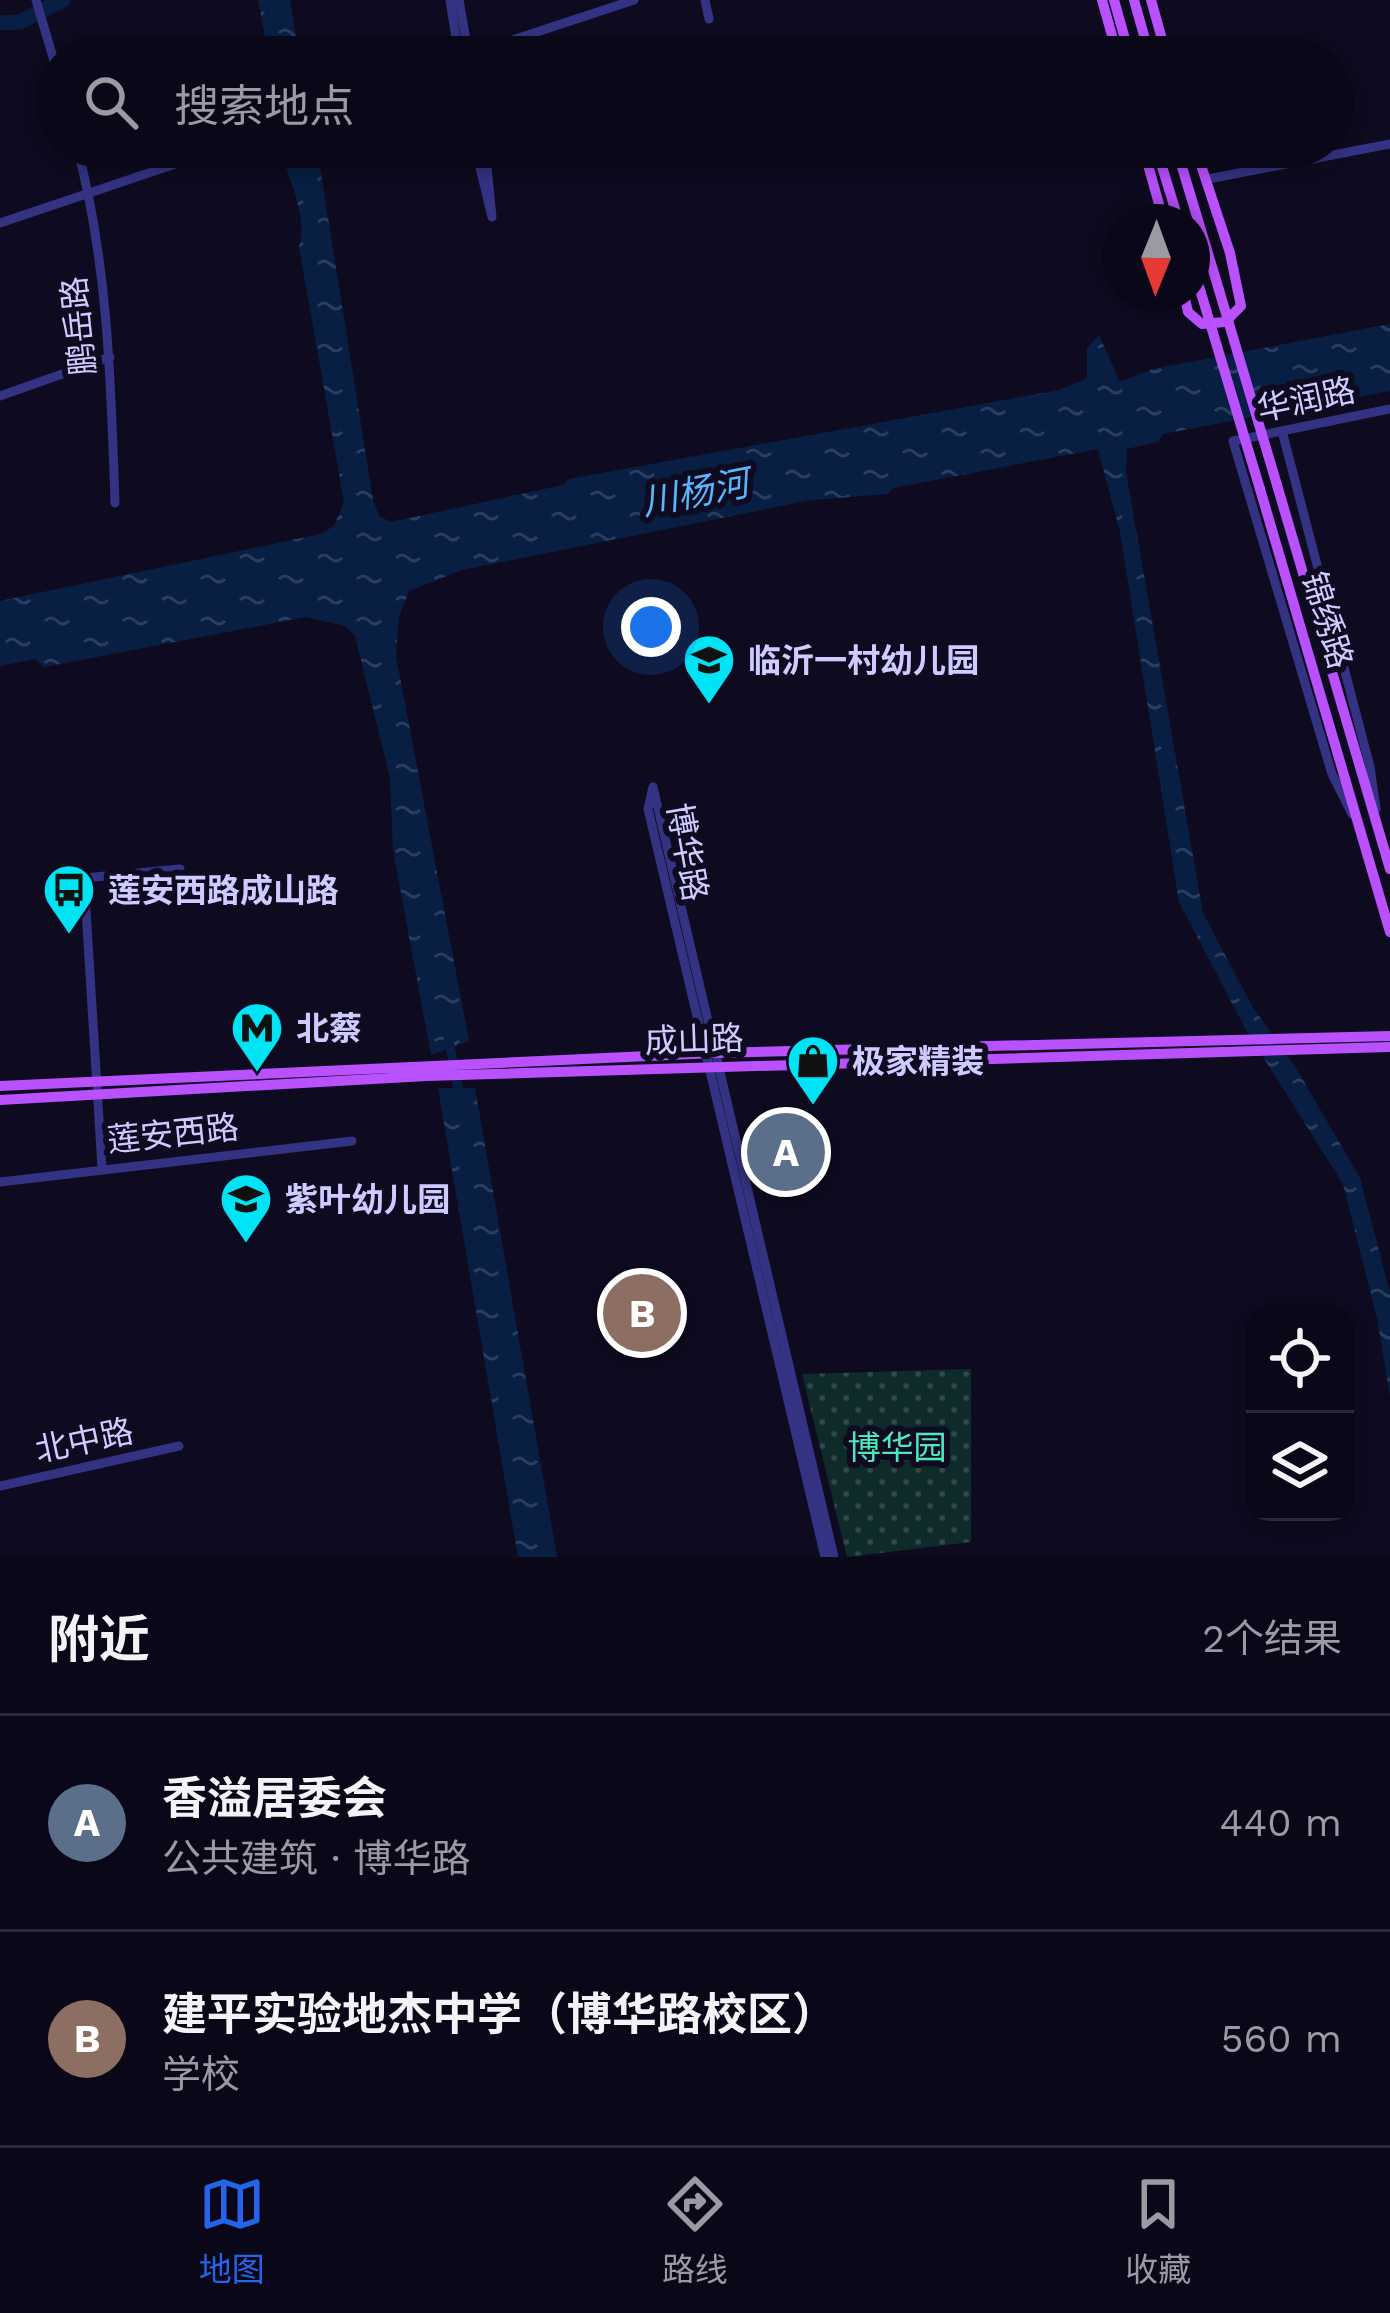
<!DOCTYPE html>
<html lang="zh">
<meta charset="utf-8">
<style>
body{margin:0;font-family:"Work Sans","Noto Sans SC",sans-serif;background:#131121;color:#f1f3f6}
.controls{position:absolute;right:36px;bottom:36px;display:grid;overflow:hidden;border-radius:24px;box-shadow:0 6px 18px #0003}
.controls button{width:108px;height:108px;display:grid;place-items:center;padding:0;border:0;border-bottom:3px solid #2a2937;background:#0a0818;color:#f1f3f6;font:60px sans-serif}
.compass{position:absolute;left:1102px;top:204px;width:108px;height:108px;border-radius:50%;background:#0a0818;box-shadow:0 6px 18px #0003;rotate:181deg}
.you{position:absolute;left:651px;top:627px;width:42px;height:42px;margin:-30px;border:9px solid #fff;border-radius:50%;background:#1a73e8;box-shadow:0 0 0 18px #1a73e833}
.badge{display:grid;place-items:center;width:78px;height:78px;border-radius:50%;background:#2563eb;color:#fff;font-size:39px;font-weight:700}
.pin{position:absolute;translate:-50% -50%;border:6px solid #fff;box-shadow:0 3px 12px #0006}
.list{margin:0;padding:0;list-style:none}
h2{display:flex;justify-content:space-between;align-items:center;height:156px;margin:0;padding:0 48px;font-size:51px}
h2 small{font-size:39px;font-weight:400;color:#999aa2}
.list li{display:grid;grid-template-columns:78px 1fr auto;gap:36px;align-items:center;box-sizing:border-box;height:216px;padding:0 48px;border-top:3px solid #2a2937}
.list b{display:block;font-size:45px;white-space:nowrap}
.list p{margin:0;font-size:39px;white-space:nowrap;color:#999aa2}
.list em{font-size:39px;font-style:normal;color:#999aa2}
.icon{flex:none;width:66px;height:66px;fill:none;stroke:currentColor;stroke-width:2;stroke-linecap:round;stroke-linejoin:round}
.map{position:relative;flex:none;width:1390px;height:1557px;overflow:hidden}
.search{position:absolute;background:#0a0818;box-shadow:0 6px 18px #0003;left:36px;right:36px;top:36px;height:132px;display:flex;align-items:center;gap:30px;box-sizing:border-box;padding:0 42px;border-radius:66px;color:#999aa2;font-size:45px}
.sheet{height:588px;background:#0a0818}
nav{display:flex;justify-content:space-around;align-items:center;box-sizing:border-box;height:168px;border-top:3px solid #2a2937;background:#0a0818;font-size:33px;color:#999aa2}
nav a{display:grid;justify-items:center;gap:6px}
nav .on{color:#2563eb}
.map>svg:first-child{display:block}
.grass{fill:url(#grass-dots)}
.water{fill:url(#water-ripples)}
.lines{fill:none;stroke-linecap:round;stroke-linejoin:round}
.canal{stroke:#081f43;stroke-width:9}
.river{stroke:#081f43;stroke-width:15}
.minor{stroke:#343383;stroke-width:9}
.major{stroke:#ba51ff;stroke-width:10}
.major-bridge{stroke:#ba51ff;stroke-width:10}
.labels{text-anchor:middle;stroke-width:12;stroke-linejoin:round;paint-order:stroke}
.street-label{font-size:33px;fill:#cfcaff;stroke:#0e0b20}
.poi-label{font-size:33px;font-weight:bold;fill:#cfcaff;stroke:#0e0b20;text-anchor:start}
.park-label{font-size:33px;fill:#4fe7bd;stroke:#0e0b20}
.water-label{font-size:36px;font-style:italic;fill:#58b6ff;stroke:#0e0b20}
</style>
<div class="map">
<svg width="1390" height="1557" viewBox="0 0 1390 1557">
<defs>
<pattern id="grass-dots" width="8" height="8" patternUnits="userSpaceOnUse" patternTransform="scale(3)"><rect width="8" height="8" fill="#0e2b29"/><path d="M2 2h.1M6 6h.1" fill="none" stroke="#304849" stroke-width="1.8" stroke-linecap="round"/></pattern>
<pattern id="water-ripples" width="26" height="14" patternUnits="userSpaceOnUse" patternTransform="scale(3)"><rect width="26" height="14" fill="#081f43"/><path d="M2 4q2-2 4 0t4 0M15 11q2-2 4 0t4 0" fill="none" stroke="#2b3e5f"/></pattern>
</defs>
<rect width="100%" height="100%" fill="#0e0b20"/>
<path class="grass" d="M 971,1369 L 971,1542 L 847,1557 L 802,1374 Z"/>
<path class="water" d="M 258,0 L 290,0 L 299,57 L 269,57 Z
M 281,147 L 317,149 L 373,500 L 379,516 L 391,522 L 563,485 L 569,479 L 1059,390 L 1087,378 L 1087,348 L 1099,335 L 1120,382 L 1153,369 L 1390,324 L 1390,391 L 1163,434 L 1157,442 L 1127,449 L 1126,472 L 1203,913 L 1252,1006 L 1296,1068 L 1360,1178 L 1390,1293 L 1390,1396 L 1377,1318 L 1343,1184 L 1245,1028 L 1179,902 L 1120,532 L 1098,449 L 893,488 L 888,494 L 811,500 L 462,570 L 409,591 L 399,616 L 396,656 L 469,1041 L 431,1055 L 393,850 L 390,777 L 355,636 L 345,626 L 306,617 L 44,667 L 35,659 L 0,666 L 0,601 L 321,534 L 334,526 L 344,502 L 299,247 C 309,215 287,179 281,147 Z
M 438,1088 L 475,1088 L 557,1557 L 518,1557 Z"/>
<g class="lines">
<path class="canal" d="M 448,1037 L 460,1097"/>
<path class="river" d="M 0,23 L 20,22 L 63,0"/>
<path class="minor" d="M 36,0 L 57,71
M 450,0 L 459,57
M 459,0 L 469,57
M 705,0 L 709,19
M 461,57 L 634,0
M 77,147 C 108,263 111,384 115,503
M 475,147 L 492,217
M 485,147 L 492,217
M 1208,179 L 1390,144
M 0,223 L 226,147
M 0,396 L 110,357
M 1282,431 L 1370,767 L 1376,809
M 653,787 L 648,809 L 825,1557
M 653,787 L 834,1557
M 1352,814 L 1332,774 L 1233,441 L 1390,409
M 102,1168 L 84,878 L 180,869
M 0,1182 L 352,1141
M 0,1486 L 179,1446"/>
<path class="major" d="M 1102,0 L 1118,57
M 1114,0 L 1130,57
M 1134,0 L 1150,57
M 1151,0 L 1167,57
M 1143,147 L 1164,222
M 1156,147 L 1179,222
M 1176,147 L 1219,290
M 1192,264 L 1201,293
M 1184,294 L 1188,312 L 1202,324 L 1225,322 L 1241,306 L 1230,253 L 1195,147
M 1277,485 L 1390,869
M 1260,489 L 1390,932
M 0,1086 L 713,1053 L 1390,1036
M 0,1100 L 426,1076 L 1390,1047"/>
<path class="major-bridge" d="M 1219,290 L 1277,485
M 1201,293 L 1260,489"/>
</g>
<defs>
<g id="school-pin" transform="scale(2.7)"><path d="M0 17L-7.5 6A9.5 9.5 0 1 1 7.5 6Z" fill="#00e3f5" stroke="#0e0b20"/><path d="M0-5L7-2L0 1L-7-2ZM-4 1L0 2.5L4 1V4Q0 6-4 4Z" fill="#111"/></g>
<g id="bus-pin" transform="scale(2.7)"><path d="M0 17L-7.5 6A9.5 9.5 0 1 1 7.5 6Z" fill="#00e3f5" stroke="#0e0b20"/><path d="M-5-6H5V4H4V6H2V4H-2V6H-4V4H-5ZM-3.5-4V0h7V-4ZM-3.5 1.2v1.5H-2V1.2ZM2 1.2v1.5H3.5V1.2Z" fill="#111"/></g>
<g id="metro-pin" transform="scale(2.7)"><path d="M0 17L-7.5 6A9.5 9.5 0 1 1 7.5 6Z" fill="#00e3f5" stroke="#0e0b20"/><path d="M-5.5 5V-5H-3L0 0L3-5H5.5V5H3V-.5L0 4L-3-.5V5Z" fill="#111"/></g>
<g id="shop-pin" transform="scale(2.7)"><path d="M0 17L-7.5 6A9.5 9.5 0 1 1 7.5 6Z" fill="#00e3f5" stroke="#0e0b20"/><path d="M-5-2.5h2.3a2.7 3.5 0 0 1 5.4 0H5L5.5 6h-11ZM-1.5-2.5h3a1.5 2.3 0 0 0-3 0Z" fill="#111"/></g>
</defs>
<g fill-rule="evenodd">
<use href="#school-pin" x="709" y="660"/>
<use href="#bus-pin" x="69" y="890"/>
<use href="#metro-pin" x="257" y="1028"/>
<use href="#shop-pin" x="813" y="1061"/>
<use href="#school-pin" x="246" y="1199"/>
</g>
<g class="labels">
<g class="street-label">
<text transform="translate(78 326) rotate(-96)" y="12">鹏岳路</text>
<text transform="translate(1306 399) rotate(-12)" y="12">华润路</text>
<text transform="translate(1328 620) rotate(73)" y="12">锦绣路</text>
<text transform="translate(688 852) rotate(80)" y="12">博华路</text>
<text transform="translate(694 1039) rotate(-2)" y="12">成山路</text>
<text transform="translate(173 1133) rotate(-6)" y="12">莲安西路</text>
<text transform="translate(84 1440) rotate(-12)" y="12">北中路</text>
</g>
<g class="poi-label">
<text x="748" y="672">临沂一村幼儿园</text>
<text x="108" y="902">莲安西路成山路</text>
<text x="296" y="1040">北蔡</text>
<text x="852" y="1073">极家精装</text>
<text x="285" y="1211">紫叶幼儿园</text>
</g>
<g class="park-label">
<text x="897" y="1459">博华园</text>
</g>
<g class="water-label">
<text transform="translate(695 492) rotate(-11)" y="13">川杨河</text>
</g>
</g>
</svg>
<div class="controls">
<button><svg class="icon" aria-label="locate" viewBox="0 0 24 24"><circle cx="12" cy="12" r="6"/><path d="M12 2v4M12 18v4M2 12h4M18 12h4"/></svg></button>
<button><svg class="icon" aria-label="layers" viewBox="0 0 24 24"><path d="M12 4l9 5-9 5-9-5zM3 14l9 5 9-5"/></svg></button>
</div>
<svg class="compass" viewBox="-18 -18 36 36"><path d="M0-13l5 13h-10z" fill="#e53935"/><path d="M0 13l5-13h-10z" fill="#999aa2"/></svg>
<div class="you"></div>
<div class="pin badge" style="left:786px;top:1152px;background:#5c6f8a">A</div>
<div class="pin badge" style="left:642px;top:1313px;background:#8d6e63">B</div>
<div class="search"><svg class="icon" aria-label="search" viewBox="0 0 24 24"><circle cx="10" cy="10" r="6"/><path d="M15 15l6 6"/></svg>搜索地点</div>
</div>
<section class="sheet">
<h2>附近<small>2个结果</small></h2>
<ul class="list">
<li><span class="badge" style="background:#5c6f8a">A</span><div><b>香溢居委会</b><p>公共建筑 · 博华路</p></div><em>440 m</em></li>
<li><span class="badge" style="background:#8d6e63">B</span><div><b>建平实验地杰中学（博华路校区）</b><p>学校</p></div><em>560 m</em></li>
</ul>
</section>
<nav>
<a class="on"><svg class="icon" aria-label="map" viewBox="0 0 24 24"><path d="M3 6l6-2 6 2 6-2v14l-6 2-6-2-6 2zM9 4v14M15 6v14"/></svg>地图</a>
<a><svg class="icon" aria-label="directions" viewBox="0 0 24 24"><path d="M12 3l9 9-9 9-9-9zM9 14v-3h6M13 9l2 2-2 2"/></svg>路线</a>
<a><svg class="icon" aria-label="saved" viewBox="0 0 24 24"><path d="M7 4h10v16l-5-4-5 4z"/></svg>收藏</a>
</nav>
